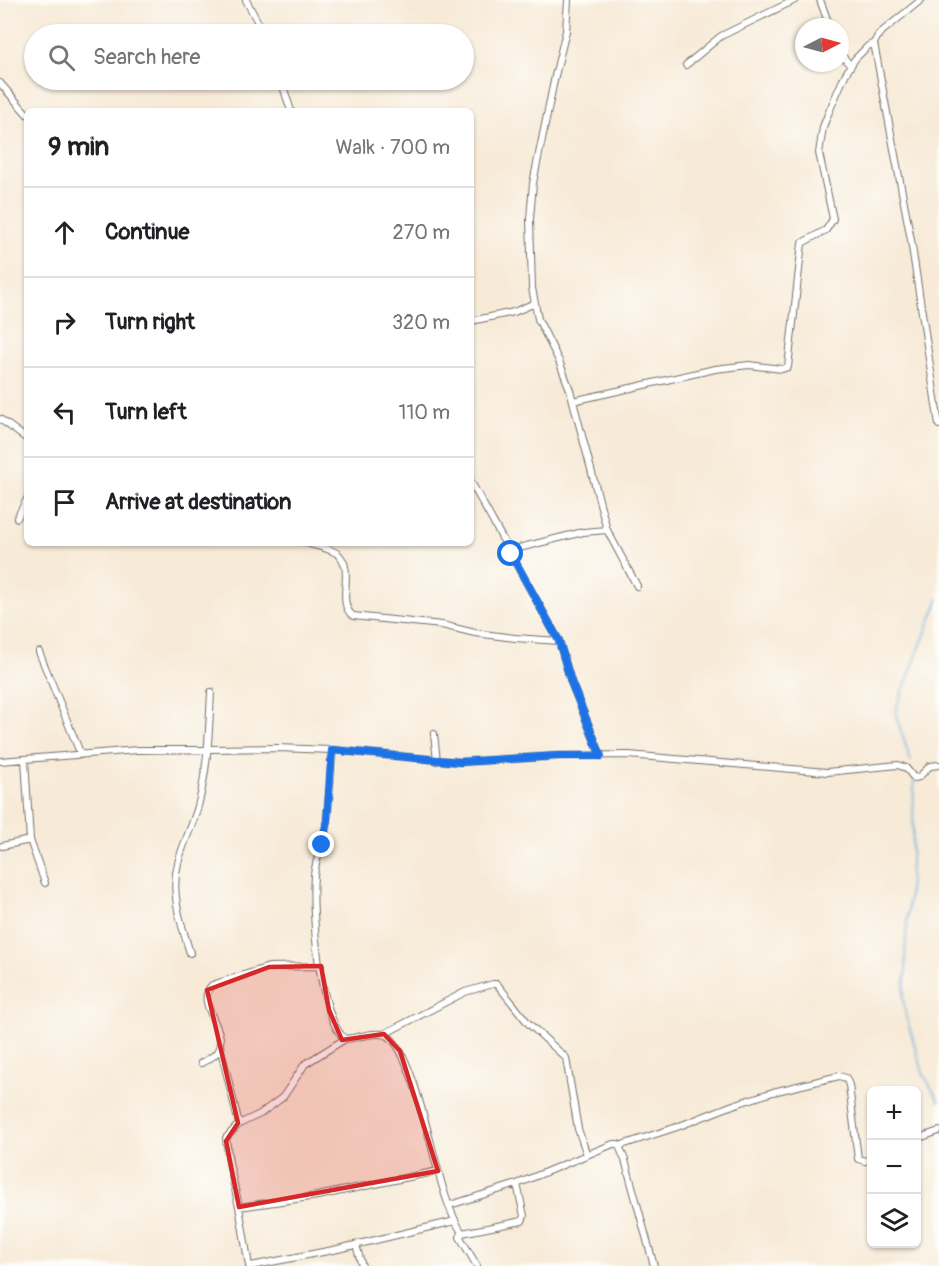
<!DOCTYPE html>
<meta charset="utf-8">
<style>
body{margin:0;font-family:Pangolin,sans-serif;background:#f2f2f2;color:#202124}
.controls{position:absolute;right:18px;bottom:18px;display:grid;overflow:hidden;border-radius:9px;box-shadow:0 2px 4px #0004}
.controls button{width:54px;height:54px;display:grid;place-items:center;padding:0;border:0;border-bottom:2px solid #e0e0e0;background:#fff;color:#202124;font:30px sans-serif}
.compass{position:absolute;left:795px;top:18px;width:54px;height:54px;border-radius:50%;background:#fff;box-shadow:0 2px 4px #0004;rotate:84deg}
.stop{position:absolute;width:18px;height:18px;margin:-14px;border:4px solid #1a73e8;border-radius:50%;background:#fff}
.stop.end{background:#1a73e8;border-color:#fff;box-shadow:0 2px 6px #0008}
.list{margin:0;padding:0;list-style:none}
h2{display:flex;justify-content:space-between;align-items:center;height:78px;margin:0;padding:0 24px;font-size:26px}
h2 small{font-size:20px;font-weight:400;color:#757577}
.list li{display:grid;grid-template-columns:39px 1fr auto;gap:18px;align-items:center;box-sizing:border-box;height:90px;padding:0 24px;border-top:2px solid #e0e0e0}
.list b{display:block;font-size:22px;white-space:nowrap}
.list em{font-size:20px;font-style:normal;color:#757577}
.icon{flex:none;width:33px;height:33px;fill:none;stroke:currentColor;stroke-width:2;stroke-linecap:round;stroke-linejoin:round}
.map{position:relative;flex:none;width:939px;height:1266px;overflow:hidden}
.search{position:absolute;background:#fff;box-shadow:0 2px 4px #0004;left:24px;top:24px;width:450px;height:66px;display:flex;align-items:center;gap:15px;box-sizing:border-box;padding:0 21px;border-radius:33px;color:#757577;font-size:22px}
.panel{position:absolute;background:#fff;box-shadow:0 2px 4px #0004;left:24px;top:108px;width:450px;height:438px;border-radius:9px}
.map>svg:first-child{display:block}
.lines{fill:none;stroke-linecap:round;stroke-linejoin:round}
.stream{stroke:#64aada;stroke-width:1.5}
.street-casing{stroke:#726e67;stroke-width:8}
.street{stroke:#fff;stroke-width:6}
.route{stroke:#1a73e8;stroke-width:8}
.marked{fill:#d62828;fill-opacity:0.2;stroke:#d62828;stroke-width:4.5;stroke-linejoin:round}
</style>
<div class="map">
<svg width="939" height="1266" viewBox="0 0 939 1266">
<rect width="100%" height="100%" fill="#fdfcf7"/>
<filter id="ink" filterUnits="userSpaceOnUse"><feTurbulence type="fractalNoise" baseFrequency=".0167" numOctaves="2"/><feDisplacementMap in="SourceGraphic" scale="12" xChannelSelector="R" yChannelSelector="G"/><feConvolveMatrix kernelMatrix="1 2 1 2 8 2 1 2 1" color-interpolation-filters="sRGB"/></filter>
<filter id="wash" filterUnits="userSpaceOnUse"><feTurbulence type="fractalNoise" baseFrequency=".008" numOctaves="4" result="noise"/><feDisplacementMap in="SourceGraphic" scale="24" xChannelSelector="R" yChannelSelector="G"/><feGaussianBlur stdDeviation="1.35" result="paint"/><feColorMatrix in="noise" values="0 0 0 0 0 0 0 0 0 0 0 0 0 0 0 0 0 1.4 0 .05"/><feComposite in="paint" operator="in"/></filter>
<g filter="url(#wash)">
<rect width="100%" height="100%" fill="#f7ead7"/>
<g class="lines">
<path class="stream" d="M 911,761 L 896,716 L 897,706 L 939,598
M 914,780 L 913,830 L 905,955 L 906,970 L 903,998 L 906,1017 L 924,1075 L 939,1101"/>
</g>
</g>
<g filter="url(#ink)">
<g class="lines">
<g class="street-casing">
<path id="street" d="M 246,0 L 264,34
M 820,0 L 830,27
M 874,43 L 911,240 L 939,425
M 840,53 L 850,65
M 686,65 L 721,36 L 795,0
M 281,80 L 291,111
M 0,83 L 27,114
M 471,321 L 514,312 L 535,303
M 573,401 L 715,369 L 749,365 L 782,369 L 788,367 L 802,243 L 826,230 L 833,219 L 819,153 L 823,127 L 828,114 L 845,75 L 855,59 L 868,46 L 874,43 L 879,34 L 921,0
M 0,419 L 27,439
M 471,482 L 559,641 L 571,682 L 601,756
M 17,518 L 27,499
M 607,530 L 637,586
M 306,543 C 316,546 330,548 338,554 C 356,570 335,602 353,616 L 442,625 L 475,633 L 515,638 L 559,641
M 513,556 L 511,553 L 519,548 L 583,532 L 607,530 L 570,390 L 559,361 L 538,319 L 532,288 L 530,219 L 533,183 L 555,76 L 566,31 L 568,0
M 39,652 L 81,755
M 434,734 L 437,761
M 332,750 C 330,777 330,805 325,832 C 322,847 315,861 314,876 C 311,911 319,1017 345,1039 C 357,1038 375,1031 386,1035 C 409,1044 429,1139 436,1163 C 442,1186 449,1212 462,1233 L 460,1237 L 477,1266
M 25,760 L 30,840 L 45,883
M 0,761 L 138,750 L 277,748 L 332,750 L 460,762 L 558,756 L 629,755 L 827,772 L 898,765 L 906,768 L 914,778 L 919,777 L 930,766 L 939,765
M 2,846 L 30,840
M 190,953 C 181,923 170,894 178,863 C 183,843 193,825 198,806 C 208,769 209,730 211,692
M 384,1034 L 465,992 L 493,984 L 497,984 L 528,1023 L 566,1058 L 578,1129 L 587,1155
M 220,1046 L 239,1124
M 201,1063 C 206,1060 213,1058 217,1052 C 231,1031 193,1004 212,985 L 269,967 L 321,966
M 916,1139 L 939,1131
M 619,1146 L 677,1127 L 733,1105 L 773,1092 L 839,1076 L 846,1078 L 849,1085 L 858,1159 L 865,1161 L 872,1158
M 450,1205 L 517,1184 L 613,1144 L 618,1144 L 625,1160 L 654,1266
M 239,1207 L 317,1196 L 438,1171
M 462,1233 L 522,1221 L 524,1216 L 517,1184
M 356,1245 L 362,1266
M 249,1266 L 239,1207 L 229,1162 L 226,1138 L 239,1124 L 260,1114 L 283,1097 L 305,1064 L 345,1039
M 251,1266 L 338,1249 L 455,1221"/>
</g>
<use href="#street" class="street"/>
</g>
</g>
<g class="lines" filter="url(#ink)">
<path class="route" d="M 322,845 L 327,820 L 332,750 L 460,762 L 558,756 L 601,756 L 571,682 L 559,641 L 511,554"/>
</g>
<path class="marked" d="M 321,966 L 329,1010 L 342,1040 L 384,1034 L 400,1051 L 438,1171 L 239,1207 L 226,1141 L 238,1123 L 207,990 L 269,967 Z"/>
</svg>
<div class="controls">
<button>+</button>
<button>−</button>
<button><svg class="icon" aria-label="layers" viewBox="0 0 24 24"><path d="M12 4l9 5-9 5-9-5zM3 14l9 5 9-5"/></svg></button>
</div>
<svg class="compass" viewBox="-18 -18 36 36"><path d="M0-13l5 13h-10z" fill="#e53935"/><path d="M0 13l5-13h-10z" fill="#757577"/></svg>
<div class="stop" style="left:511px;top:554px"></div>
<div class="stop end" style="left:322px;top:845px"></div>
<div class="search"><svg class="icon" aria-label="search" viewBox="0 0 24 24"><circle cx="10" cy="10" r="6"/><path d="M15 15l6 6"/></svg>Search here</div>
<section class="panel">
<h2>9 min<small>Walk · 700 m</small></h2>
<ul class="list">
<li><svg class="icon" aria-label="ahead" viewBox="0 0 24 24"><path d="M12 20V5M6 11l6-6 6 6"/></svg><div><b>Continue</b></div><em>270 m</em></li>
<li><svg class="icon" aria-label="right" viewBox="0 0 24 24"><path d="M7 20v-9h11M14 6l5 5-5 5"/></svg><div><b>Turn right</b></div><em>320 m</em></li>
<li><svg class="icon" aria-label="left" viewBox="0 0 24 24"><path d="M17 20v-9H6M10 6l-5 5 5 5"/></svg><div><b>Turn left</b></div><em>110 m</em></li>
<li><svg class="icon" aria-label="arrive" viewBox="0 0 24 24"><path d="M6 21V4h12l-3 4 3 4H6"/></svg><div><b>Arrive at destination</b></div></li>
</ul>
</section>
</div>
